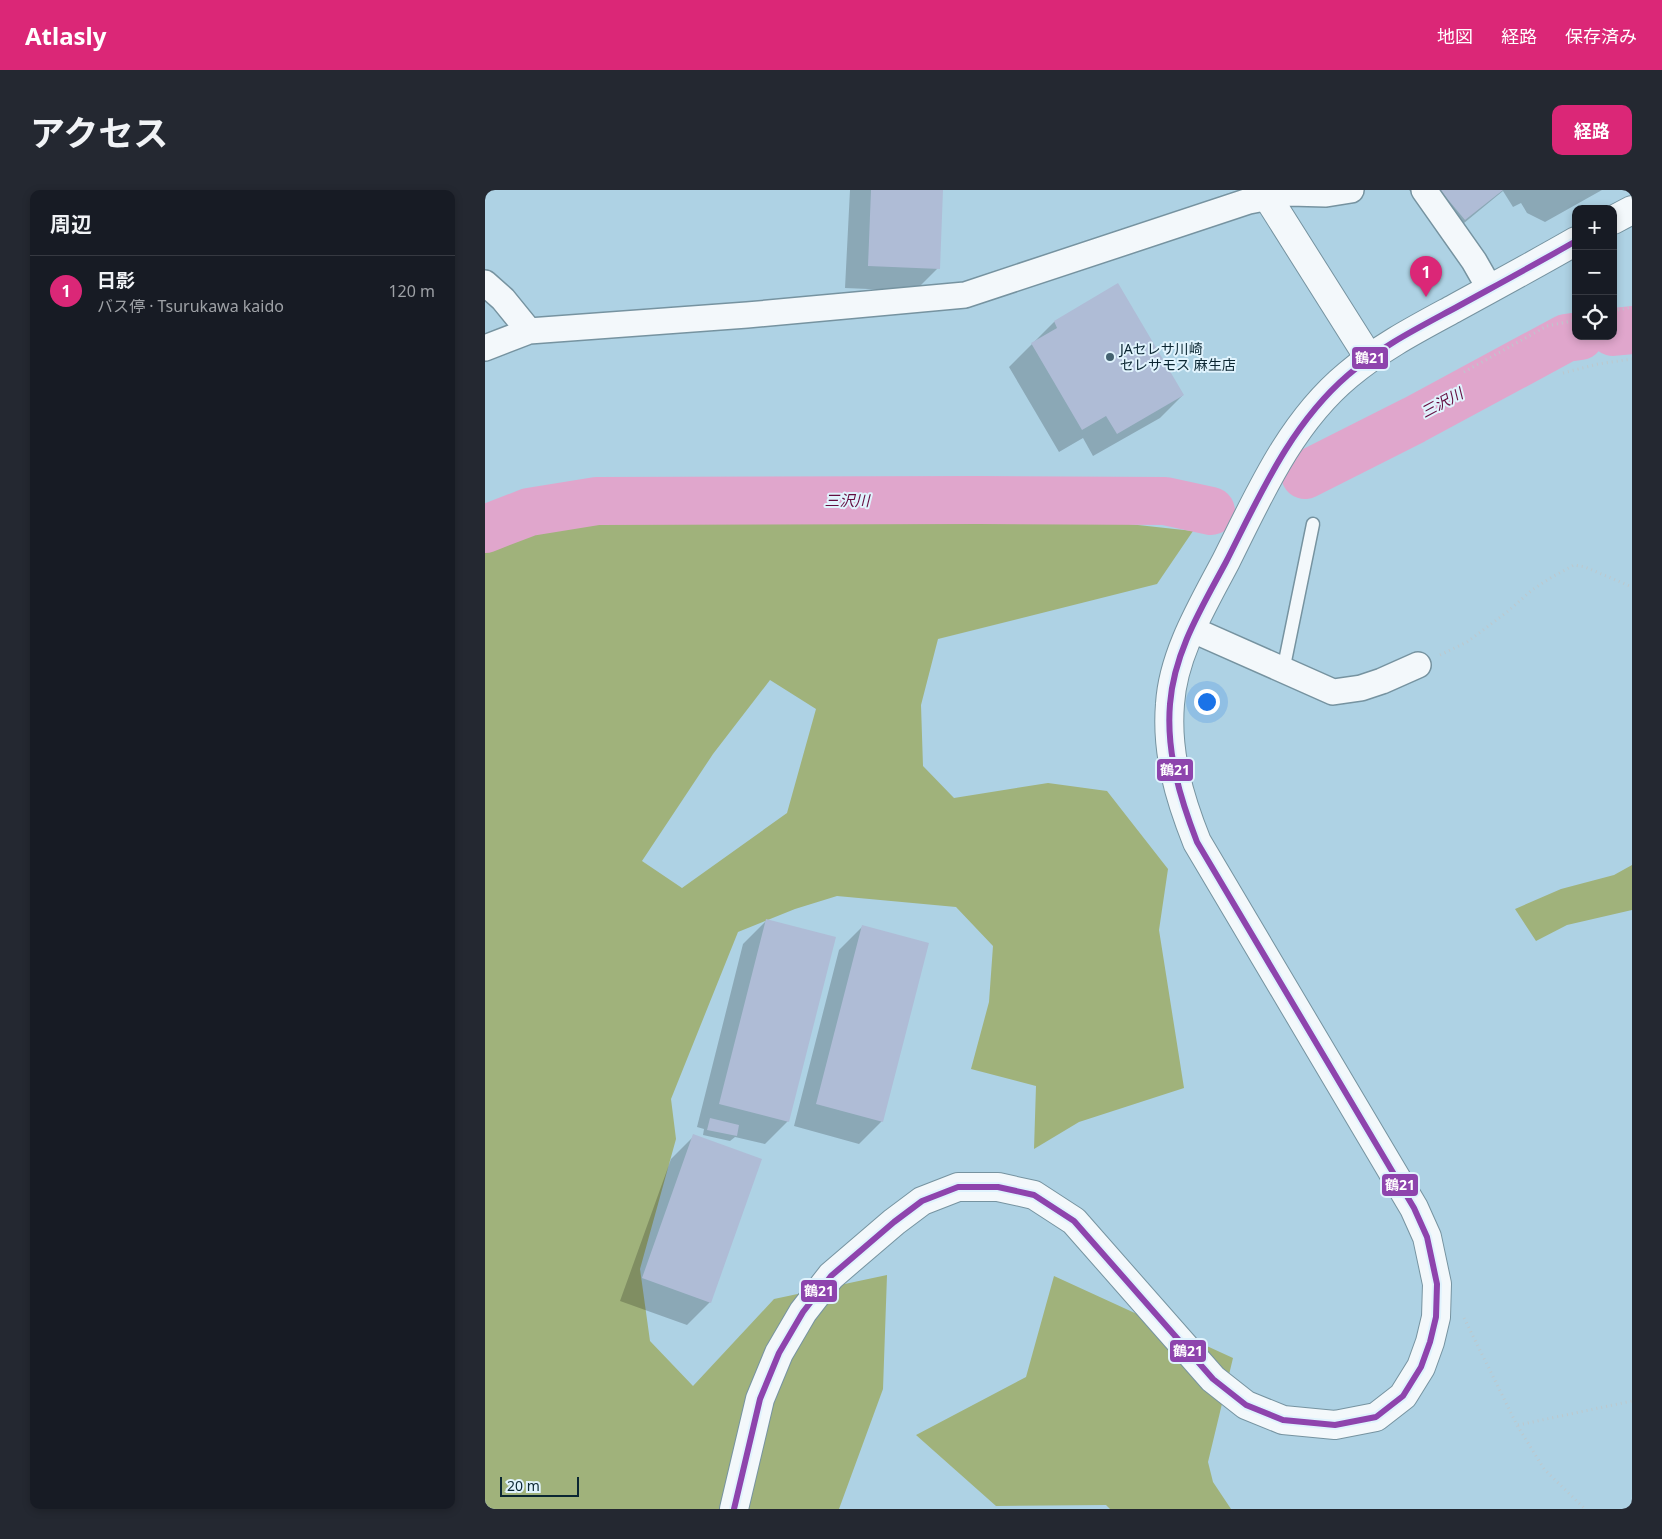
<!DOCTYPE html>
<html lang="ja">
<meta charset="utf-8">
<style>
body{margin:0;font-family:"Noto Sans","Noto Sans JP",sans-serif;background:#242831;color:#f1f3f6}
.controls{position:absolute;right:15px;top:15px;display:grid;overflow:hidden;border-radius:10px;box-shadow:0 2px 8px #0003}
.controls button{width:45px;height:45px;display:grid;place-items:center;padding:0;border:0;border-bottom:1px solid #363941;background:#171b24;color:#f1f3f6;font:25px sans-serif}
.scale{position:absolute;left:15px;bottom:12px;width:79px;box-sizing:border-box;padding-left:5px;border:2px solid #0b2632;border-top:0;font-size:14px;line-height:18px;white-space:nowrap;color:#0b2632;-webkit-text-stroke:4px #e0f3fd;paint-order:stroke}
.you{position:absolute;left:721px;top:511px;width:18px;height:18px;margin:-12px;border:4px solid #fff;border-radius:50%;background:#1a73e8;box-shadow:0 0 0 8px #1a73e833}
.badge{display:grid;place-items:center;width:32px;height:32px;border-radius:50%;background:#db2777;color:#fff;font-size:16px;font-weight:700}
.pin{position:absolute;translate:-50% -41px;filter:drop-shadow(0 1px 2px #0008)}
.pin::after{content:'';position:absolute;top:26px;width:18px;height:15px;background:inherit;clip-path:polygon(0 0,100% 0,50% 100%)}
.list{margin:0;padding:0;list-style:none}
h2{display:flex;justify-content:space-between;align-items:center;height:65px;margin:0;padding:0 20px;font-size:21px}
h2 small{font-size:16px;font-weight:400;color:#9ea1a6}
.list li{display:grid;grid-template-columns:32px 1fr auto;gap:15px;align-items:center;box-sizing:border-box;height:70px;padding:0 20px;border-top:1px solid #363941}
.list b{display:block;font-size:19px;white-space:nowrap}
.list p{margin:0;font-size:16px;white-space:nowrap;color:#9ea1a6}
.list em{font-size:16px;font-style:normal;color:#9ea1a6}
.icon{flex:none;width:28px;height:28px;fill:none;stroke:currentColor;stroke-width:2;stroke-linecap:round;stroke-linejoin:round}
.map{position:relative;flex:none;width:1147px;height:1319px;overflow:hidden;border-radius:10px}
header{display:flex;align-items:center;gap:30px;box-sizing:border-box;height:70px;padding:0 25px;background:#db2777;color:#fff}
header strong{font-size:24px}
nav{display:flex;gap:28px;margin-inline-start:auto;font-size:18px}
.intro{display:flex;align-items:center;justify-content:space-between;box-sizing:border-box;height:120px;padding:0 30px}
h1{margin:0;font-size:35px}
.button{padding:12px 22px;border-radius:10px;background:#db2777;color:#fff;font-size:18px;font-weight:700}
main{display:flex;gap:30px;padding:0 30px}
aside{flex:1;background:#171b24;border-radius:10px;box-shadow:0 2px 8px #0003}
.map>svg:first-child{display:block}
.forest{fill:#a0b27b;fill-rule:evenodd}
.shadow{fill:#0003}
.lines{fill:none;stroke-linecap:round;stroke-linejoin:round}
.river{stroke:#e0a6cc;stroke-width:48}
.building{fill:#afbcd6}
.lane-casing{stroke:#7693a0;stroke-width:15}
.street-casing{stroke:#7693a0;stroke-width:28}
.secondary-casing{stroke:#7693a0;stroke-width:30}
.primary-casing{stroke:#7693a0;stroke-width:30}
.path{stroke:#bdc8cd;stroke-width:3;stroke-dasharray:1 4;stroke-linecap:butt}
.lane{stroke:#f3f8fb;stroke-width:12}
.street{stroke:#f3f8fb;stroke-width:25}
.secondary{stroke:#f3f8fb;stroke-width:28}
.primary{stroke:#f3f8fb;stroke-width:28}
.bus-1-casing{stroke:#e0f3fd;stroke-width:10}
.bus-1{stroke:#8e44ad;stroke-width:6}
.poi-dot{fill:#446270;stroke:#e0f3fd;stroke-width:2}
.labels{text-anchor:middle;stroke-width:4;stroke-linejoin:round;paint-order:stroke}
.poi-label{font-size:14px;fill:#0b2632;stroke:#e0f3fd;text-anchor:start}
.water-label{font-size:15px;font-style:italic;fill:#640d40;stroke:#e0f3fd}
.line-badge{stroke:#e0f3fd;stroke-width:2}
.badge-label{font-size:14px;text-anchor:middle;font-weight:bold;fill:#fff}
</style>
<header>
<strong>Atlasly</strong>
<nav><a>地図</a><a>経路</a><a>保存済み</a></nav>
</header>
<div class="intro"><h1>アクセス</h1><a class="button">経路</a></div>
<main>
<aside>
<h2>周辺<small></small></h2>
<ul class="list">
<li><span class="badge">1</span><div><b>日影</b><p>バス停 · Tsurukawa kaido</p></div><em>120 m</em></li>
</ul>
</aside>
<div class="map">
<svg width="1147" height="1319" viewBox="0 0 1147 1319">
<rect width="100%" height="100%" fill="#aed2e4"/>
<path class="forest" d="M 248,291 L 708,341 L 672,394 L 453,449 L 436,515 L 438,576 L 469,608 L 563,593 L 622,601 L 683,679 L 674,740 L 699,898 L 594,932 L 549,959 L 551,896 L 486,879 L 504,812 L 508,756 L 471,717 L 352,706 L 310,719 L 253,742 L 186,909 L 191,949 L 155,1079 L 165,1151 L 208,1196 L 289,1109 L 402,1085 L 398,1199 L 354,1319 L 0,1319 L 0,352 L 18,340 ZM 285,490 L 331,519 L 302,623 L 197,698 L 157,671 L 228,564 Z
M 1147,675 L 1147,720 L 1082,735 L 1051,751 L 1030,719 L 1076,699 L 1129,685 Z
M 569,1086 L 748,1168 L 723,1272 L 728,1292 L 746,1319 L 625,1319 L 621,1315 L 511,1316 L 431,1245 L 541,1187 Z"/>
<path class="shadow" d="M 365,0 L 457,0 L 453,78 L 430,101 L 360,98 Z
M 924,0 L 1117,0 L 1060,32 L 1042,23 L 1036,13 L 1028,17 L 1018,1 L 962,47 Z
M 633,95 L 698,205 L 675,228 L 608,266 L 598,248 L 574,262 L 524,177 L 569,132 Z
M 281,731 L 303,931 L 280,954 L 250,947 L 245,951 L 218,945 L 219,939 L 212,937 L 258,754 Z
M 377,737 L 397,931 L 374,954 L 309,936 L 354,760 Z
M 209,946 L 225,1112 L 202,1135 L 135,1111 L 186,969 Z"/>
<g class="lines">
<path class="river" d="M 1128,142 L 1147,140
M 820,285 L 929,230 L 1081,148 L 1095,146
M 0,339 L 44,322 L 112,311 L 494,310 L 680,311 L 726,321"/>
</g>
<path class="building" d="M 386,0 L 458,0 L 455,79 L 383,76 Z
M 955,0 L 1018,0 L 980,30 Z
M 633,93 L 699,205 L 632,244 L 621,226 L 597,240 L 546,153 L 572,138 L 569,131 Z
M 281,729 L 351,747 L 304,932 L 234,914 Z
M 377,735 L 444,753 L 398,932 L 331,914 Z
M 225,928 L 254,935 L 252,946 L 222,940 Z
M 208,944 L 277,969 L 226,1113 L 157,1088 Z"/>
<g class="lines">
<g class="lane-casing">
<path id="lane" d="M 798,481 L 828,334"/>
</g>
<g class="street-casing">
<path id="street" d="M 939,0 L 989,71 L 1005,99
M 0,93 L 18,109 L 44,141
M 0,158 L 44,141 L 262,125 L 480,105 L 764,11 L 805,3 L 841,4 L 866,0
M 706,439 L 848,502 L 876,498 L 897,491 L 933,475"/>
</g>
<g class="secondary-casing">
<path id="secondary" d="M 778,0 L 884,168"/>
</g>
<g class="primary-casing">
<path id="primary" d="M 1128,30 L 1147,20
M 249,1319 L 275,1209 L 294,1163 L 318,1122 L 346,1086 L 409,1032 L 437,1011 L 473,997 L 513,997 L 549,1005 L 589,1031 L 728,1189 L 761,1215 L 798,1230 L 850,1235 L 891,1227 L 918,1206 L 936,1177 L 945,1152 L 951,1127 L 952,1094 L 942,1047 L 929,1018 L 712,652 C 694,607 681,562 685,514 C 688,464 718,415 741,371 C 774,305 805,233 863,185 C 896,157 933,138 970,118 C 1010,96 1051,74 1091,51"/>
</g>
<path class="path" d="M 1128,121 L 1147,117
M 979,182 L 1062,136 L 1091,130
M 1078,183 L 1113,174 L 1147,169
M 955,465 L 982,452 L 1022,422 L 1047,400 L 1067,387 L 1089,375 L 1100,377 L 1147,397
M 979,1128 L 1032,1235 L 1059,1279 L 1100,1319
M 1033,1235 L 1147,1211"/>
<use href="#lane" class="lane"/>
<use href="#street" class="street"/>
<use href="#secondary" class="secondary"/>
<use href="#primary" class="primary"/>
<g class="bus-1-casing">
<path id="bus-1" d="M 249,1319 L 275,1209 L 294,1163 L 318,1122 L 346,1086 L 409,1032 L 437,1011 L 473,997 L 513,997 L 549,1005 L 589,1031 L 728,1189 L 761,1215 L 798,1230 L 850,1235 L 891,1227 L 918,1206 L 936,1177 L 945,1152 L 951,1127 L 952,1094 L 942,1047 L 929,1018 L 712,652 C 695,608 681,562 685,514 C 689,462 717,417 741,372 C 775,305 805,235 863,185 C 895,157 933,138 970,118 C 1010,96 1051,74 1091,51"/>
</g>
<use href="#bus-1" class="bus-1"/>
</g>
<circle class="poi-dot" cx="625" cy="167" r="5"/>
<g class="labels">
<g class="poi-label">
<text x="635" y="164">JAセレサ川崎<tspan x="635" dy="16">セレサモス 麻生店</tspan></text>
</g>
<g class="water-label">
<text transform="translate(957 213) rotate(-28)" y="5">三沢川</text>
<text x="362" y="316">三沢川</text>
</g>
</g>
<g class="line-badge">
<rect x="866" y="156" width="38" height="24" rx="5" fill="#8e44ad"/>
<rect x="671" y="568" width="38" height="24" rx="5" fill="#8e44ad"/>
<rect x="896" y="983" width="38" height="24" rx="5" fill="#8e44ad"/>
<rect x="315" y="1089" width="38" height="24" rx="5" fill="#8e44ad"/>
<rect x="684" y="1149" width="38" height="24" rx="5" fill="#8e44ad"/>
</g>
<g class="badge-label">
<text x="885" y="173">鶴21</text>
<text x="690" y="585">鶴21</text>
<text x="915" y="1000">鶴21</text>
<text x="334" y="1106">鶴21</text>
<text x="703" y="1166">鶴21</text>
</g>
</svg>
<div class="controls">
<button>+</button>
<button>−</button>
<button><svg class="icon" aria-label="locate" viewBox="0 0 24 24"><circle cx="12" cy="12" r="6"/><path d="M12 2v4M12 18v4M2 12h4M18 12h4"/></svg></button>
</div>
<div class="scale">20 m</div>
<div class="you"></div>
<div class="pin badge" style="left:941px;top:107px">1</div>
</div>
</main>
